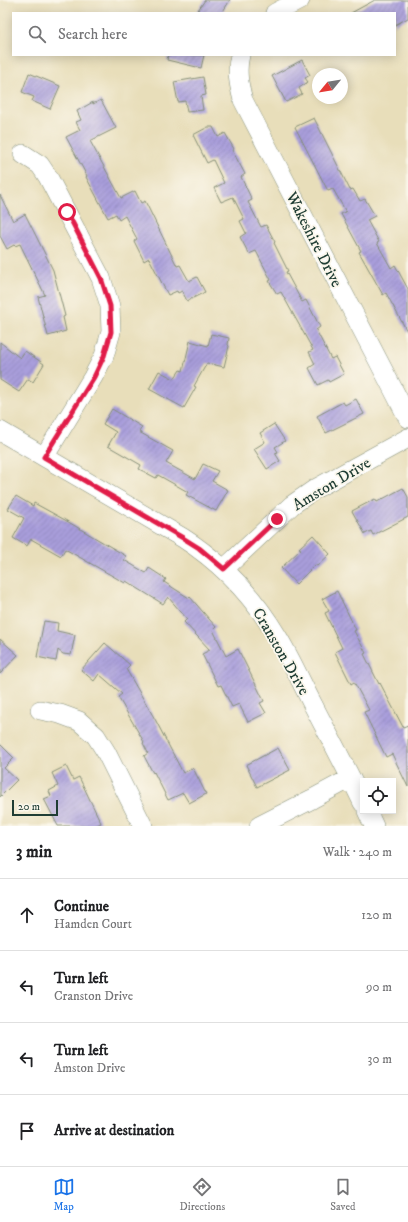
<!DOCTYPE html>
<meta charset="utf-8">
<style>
body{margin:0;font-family:"IM FELL DW Pica",serif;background:#f2f2f2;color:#202124}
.controls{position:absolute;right:12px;bottom:12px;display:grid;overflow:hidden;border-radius:0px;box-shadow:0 2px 10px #0003}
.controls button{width:36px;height:36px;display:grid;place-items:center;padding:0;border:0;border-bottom:1px solid #e0e0e0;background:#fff;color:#202124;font:20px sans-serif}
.compass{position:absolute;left:312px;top:68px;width:36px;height:36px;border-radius:50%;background:#fff;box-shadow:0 2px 10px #0003;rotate:240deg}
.scale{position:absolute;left:12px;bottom:10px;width:46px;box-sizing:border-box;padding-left:4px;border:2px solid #1f3d34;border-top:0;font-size:11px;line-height:14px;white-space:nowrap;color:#1f3d34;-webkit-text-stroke:3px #fbf7ec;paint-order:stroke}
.stop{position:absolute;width:12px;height:12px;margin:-9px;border:3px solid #e11d48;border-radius:50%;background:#fff}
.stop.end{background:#e11d48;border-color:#fff;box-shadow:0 1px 4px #0008}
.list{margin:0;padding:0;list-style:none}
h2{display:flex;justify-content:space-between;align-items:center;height:52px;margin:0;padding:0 16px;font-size:17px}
h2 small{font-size:13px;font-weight:400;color:#757577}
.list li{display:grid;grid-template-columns:26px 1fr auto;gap:12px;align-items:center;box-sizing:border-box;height:72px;padding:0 16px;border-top:1px solid #e0e0e0}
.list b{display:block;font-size:15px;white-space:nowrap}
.list p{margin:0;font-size:13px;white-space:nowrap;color:#757577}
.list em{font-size:13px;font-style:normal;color:#757577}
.icon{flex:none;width:22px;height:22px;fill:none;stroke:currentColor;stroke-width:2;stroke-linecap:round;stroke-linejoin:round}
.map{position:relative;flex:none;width:408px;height:826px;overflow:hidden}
.search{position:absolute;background:#fff;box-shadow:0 2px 10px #0003;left:12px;right:12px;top:12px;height:44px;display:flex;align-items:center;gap:10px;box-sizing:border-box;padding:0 14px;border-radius:0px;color:#757577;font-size:15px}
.sheet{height:340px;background:#fff}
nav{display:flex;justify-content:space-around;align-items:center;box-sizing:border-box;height:56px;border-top:1px solid #e0e0e0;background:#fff;font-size:11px;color:#757577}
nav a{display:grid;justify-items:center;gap:2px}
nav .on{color:#1a73e8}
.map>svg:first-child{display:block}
.building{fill:url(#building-hatch)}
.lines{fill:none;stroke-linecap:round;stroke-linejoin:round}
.minor-casing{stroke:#848e77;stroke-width:20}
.minor{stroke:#fff;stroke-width:19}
.route{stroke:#e11d48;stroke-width:5}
.labels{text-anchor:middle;stroke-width:3.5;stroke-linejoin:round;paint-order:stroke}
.street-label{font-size:16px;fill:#1f3d34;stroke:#fbf7ec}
</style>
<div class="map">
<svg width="408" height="826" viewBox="0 0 408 826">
<defs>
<pattern id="building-hatch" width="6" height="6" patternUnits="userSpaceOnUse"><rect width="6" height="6" fill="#a99edc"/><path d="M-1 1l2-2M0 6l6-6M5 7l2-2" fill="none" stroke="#8982b3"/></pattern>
</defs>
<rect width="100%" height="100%" fill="#fbf7ec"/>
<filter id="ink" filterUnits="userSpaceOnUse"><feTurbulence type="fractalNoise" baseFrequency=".025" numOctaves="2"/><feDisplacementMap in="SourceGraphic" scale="8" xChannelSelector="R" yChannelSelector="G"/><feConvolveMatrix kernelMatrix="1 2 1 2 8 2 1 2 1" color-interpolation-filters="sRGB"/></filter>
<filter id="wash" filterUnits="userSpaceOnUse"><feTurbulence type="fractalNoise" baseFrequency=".012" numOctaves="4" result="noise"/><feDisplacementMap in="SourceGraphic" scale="16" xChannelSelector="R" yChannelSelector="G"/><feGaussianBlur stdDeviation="0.9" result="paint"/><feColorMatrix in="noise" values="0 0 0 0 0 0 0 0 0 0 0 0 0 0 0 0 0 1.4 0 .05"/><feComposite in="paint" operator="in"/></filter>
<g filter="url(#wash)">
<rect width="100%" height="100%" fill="#e8deba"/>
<g id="blocks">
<path class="building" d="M 205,0 L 230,0 L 222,13 L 196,13 Z
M 375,0 L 408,0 L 408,18 L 395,25 L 395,13 L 351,13 Z
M 168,55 L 204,55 L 201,68 L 167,60 Z
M 302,60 L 310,75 L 305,78 L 308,82 L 299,88 L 302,94 L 286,102 L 272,76 Z
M 29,73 L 60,86 L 50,109 L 32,101 L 34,97 L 22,92 Z
M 203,77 L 206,95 L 201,96 L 203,110 L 187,112 L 185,101 L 178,102 L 174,82 Z
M 101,100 L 116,128 L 90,141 L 121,198 L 135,191 L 141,203 L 145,201 L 177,266 L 180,265 L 189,281 L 197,277 L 205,292 L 187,301 L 182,291 L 178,293 L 177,291 L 168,295 L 149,258 L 144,261 L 134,241 L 137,239 L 125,216 L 119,220 L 116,214 L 108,218 L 86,177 L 87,176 L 66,137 L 80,130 L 76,122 L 81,120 L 77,111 L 93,102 L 93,104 Z
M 314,118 L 350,190 L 353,189 L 360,201 L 365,199 L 375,216 L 367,220 L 379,242 L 377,243 L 391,268 L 395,265 L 408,289 L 408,333 L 386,293 L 383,295 L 359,252 L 361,251 L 341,214 L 346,212 L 333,189 L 328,191 L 295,127 Z
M 208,127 L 213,127 L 218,137 L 225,133 L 234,149 L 232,150 L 245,174 L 241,177 L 252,200 L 248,202 L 261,227 L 266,225 L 275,242 L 274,243 L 288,271 L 286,272 L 302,302 L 306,300 L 320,327 L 316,330 L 331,359 L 335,357 L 344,374 L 329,382 L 328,380 L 318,385 L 309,368 L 315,364 L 309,352 L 313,350 L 281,292 L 277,294 L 269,281 L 271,280 L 256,251 L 249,254 L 240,237 L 246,233 L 240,221 L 244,219 L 233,197 L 221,202 L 214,188 L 224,183 L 213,160 L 207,163 L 193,135 Z
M 0,195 L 13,221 L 25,214 L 53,270 L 65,316 L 63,317 L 66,331 L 48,336 L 38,297 L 45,295 L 20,244 L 15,246 L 14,245 L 7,249 L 0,236 Z
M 211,334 L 229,338 L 228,345 L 229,346 L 224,367 L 207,363 L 194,386 L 196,387 L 184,408 L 149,389 L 159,371 L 174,379 L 180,370 L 183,371 L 190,341 L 208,346 Z
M 0,342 L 20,358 L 25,351 L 44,364 L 33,382 L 28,379 L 19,392 L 0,380 Z
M 356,399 L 364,414 L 326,433 L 317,416 L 343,402 L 345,405 Z
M 112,409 L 142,427 L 139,432 L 173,451 L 166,463 L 195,479 L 203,464 L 218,471 L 212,481 L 228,490 L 216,511 L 186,495 L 188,492 L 158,475 L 156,478 L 139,469 L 141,465 L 108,446 L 116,432 L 103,424 Z
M 274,424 L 285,441 L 275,447 L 278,452 L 275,453 L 280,461 L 267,469 L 254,449 L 265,442 L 260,433 Z
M 403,488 L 408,497 L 408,517 L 373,535 L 371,531 L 365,534 L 352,511 L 375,499 L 377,502 Z
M 16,496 L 33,506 L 34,503 L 65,520 L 104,543 L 126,556 L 124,560 L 146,573 L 149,568 L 166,579 L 164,582 L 189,598 L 190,597 L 216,627 L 213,630 L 226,656 L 238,649 L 264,701 L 260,703 L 266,713 L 248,722 L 239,704 L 232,707 L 221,685 L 218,686 L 202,654 L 210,650 L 184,622 L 187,619 L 168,597 L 163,604 L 126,581 L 125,583 L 65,549 L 61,556 L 31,539 L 27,546 L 13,538 L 24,518 L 8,509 Z
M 313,535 L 330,554 L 317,566 L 315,565 L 296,584 L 281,568 L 301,549 L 299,548 Z
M 337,591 L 356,630 L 354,631 L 366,653 L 364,654 L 379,684 L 380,683 L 403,727 L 408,725 L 408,787 L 392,754 L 386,757 L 364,712 L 369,710 L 354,682 L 351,684 L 335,652 L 342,648 L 325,613 L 329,611 L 322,599 Z
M 44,621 L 58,623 L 57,631 L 75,635 L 71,655 L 63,654 L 58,650 L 56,661 L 37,657 Z
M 0,639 L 18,655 L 0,674 Z
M 105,643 L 130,665 L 126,669 L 156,721 L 183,773 L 193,768 L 206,794 L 189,803 L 183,793 L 168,800 L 154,772 L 153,773 L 144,756 L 148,753 L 143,743 L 144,742 L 118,697 L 122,694 L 99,674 L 94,681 L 81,670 Z
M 0,744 L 14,758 L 4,768 L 17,780 L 0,797 Z
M 278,748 L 290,770 L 257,787 L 246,765 Z
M 66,766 L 73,780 L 79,777 L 101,823 L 95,826 L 58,826 L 44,799 L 51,796 L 49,791 L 58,786 L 52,773 Z"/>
</g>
</g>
<g filter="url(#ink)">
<use href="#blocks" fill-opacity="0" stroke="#848e77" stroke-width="1"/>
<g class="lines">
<g class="minor-casing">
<path id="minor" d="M 275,13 L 300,0
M 240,55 C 236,71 239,85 243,100 L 408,418
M 23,154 L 40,165 L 48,177 L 101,278 L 110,306 L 111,332 L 104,356 L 93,377 L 44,457
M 0,431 L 183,538 C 222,563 253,596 277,636 C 290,657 300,680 312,703 C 329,736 347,769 363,803
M 224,569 L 292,505 L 315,489 L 408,438
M 40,710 L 60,714 L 79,721 L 96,736 L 106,752 L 143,826
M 367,811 L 374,826
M 259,826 L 312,799 L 351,778"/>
</g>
<use href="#minor" class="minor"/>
</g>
</g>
<g class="lines" filter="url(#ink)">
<path class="route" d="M 67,212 L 101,278 L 110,306 L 111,332 L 104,356 L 94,377 L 44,457 L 183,538 L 199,548 L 224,569 L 277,519"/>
</g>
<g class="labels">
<g class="street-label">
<text transform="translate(315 239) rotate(63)" y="6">Wakeshire Drive</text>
<text transform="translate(331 483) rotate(-31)" y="6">Amston Drive</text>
<text transform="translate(282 651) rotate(60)" y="6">Cranston Drive</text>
</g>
</g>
</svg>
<div class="controls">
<button><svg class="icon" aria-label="locate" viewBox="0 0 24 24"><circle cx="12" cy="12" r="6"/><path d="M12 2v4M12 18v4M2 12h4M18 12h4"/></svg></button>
</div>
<svg class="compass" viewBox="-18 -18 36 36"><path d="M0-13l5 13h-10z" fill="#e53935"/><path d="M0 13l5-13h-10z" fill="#757577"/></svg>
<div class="scale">20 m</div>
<div class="stop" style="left:67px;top:212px"></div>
<div class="stop end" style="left:277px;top:519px"></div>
<div class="search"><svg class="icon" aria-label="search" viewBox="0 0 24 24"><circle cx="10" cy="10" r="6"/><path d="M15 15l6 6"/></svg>Search here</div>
</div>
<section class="sheet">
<h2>3 min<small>Walk · 240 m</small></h2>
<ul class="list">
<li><svg class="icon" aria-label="ahead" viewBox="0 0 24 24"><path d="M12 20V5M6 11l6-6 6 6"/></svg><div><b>Continue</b><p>Hamden Court</p></div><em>120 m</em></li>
<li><svg class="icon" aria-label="left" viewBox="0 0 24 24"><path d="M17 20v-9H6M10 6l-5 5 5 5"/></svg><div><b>Turn left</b><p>Cranston Drive</p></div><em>90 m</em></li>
<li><svg class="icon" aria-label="left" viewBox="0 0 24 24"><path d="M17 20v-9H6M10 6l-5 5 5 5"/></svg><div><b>Turn left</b><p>Amston Drive</p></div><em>30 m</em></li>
<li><svg class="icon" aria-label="arrive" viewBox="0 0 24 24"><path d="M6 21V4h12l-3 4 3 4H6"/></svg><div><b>Arrive at destination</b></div></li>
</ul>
</section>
<nav>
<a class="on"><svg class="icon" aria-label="map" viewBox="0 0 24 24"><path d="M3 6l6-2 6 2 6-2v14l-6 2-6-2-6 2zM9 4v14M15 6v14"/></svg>Map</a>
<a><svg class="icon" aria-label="directions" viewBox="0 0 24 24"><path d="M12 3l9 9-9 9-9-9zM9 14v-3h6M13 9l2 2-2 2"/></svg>Directions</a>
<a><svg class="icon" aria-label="saved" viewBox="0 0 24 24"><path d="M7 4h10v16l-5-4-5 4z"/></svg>Saved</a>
</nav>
